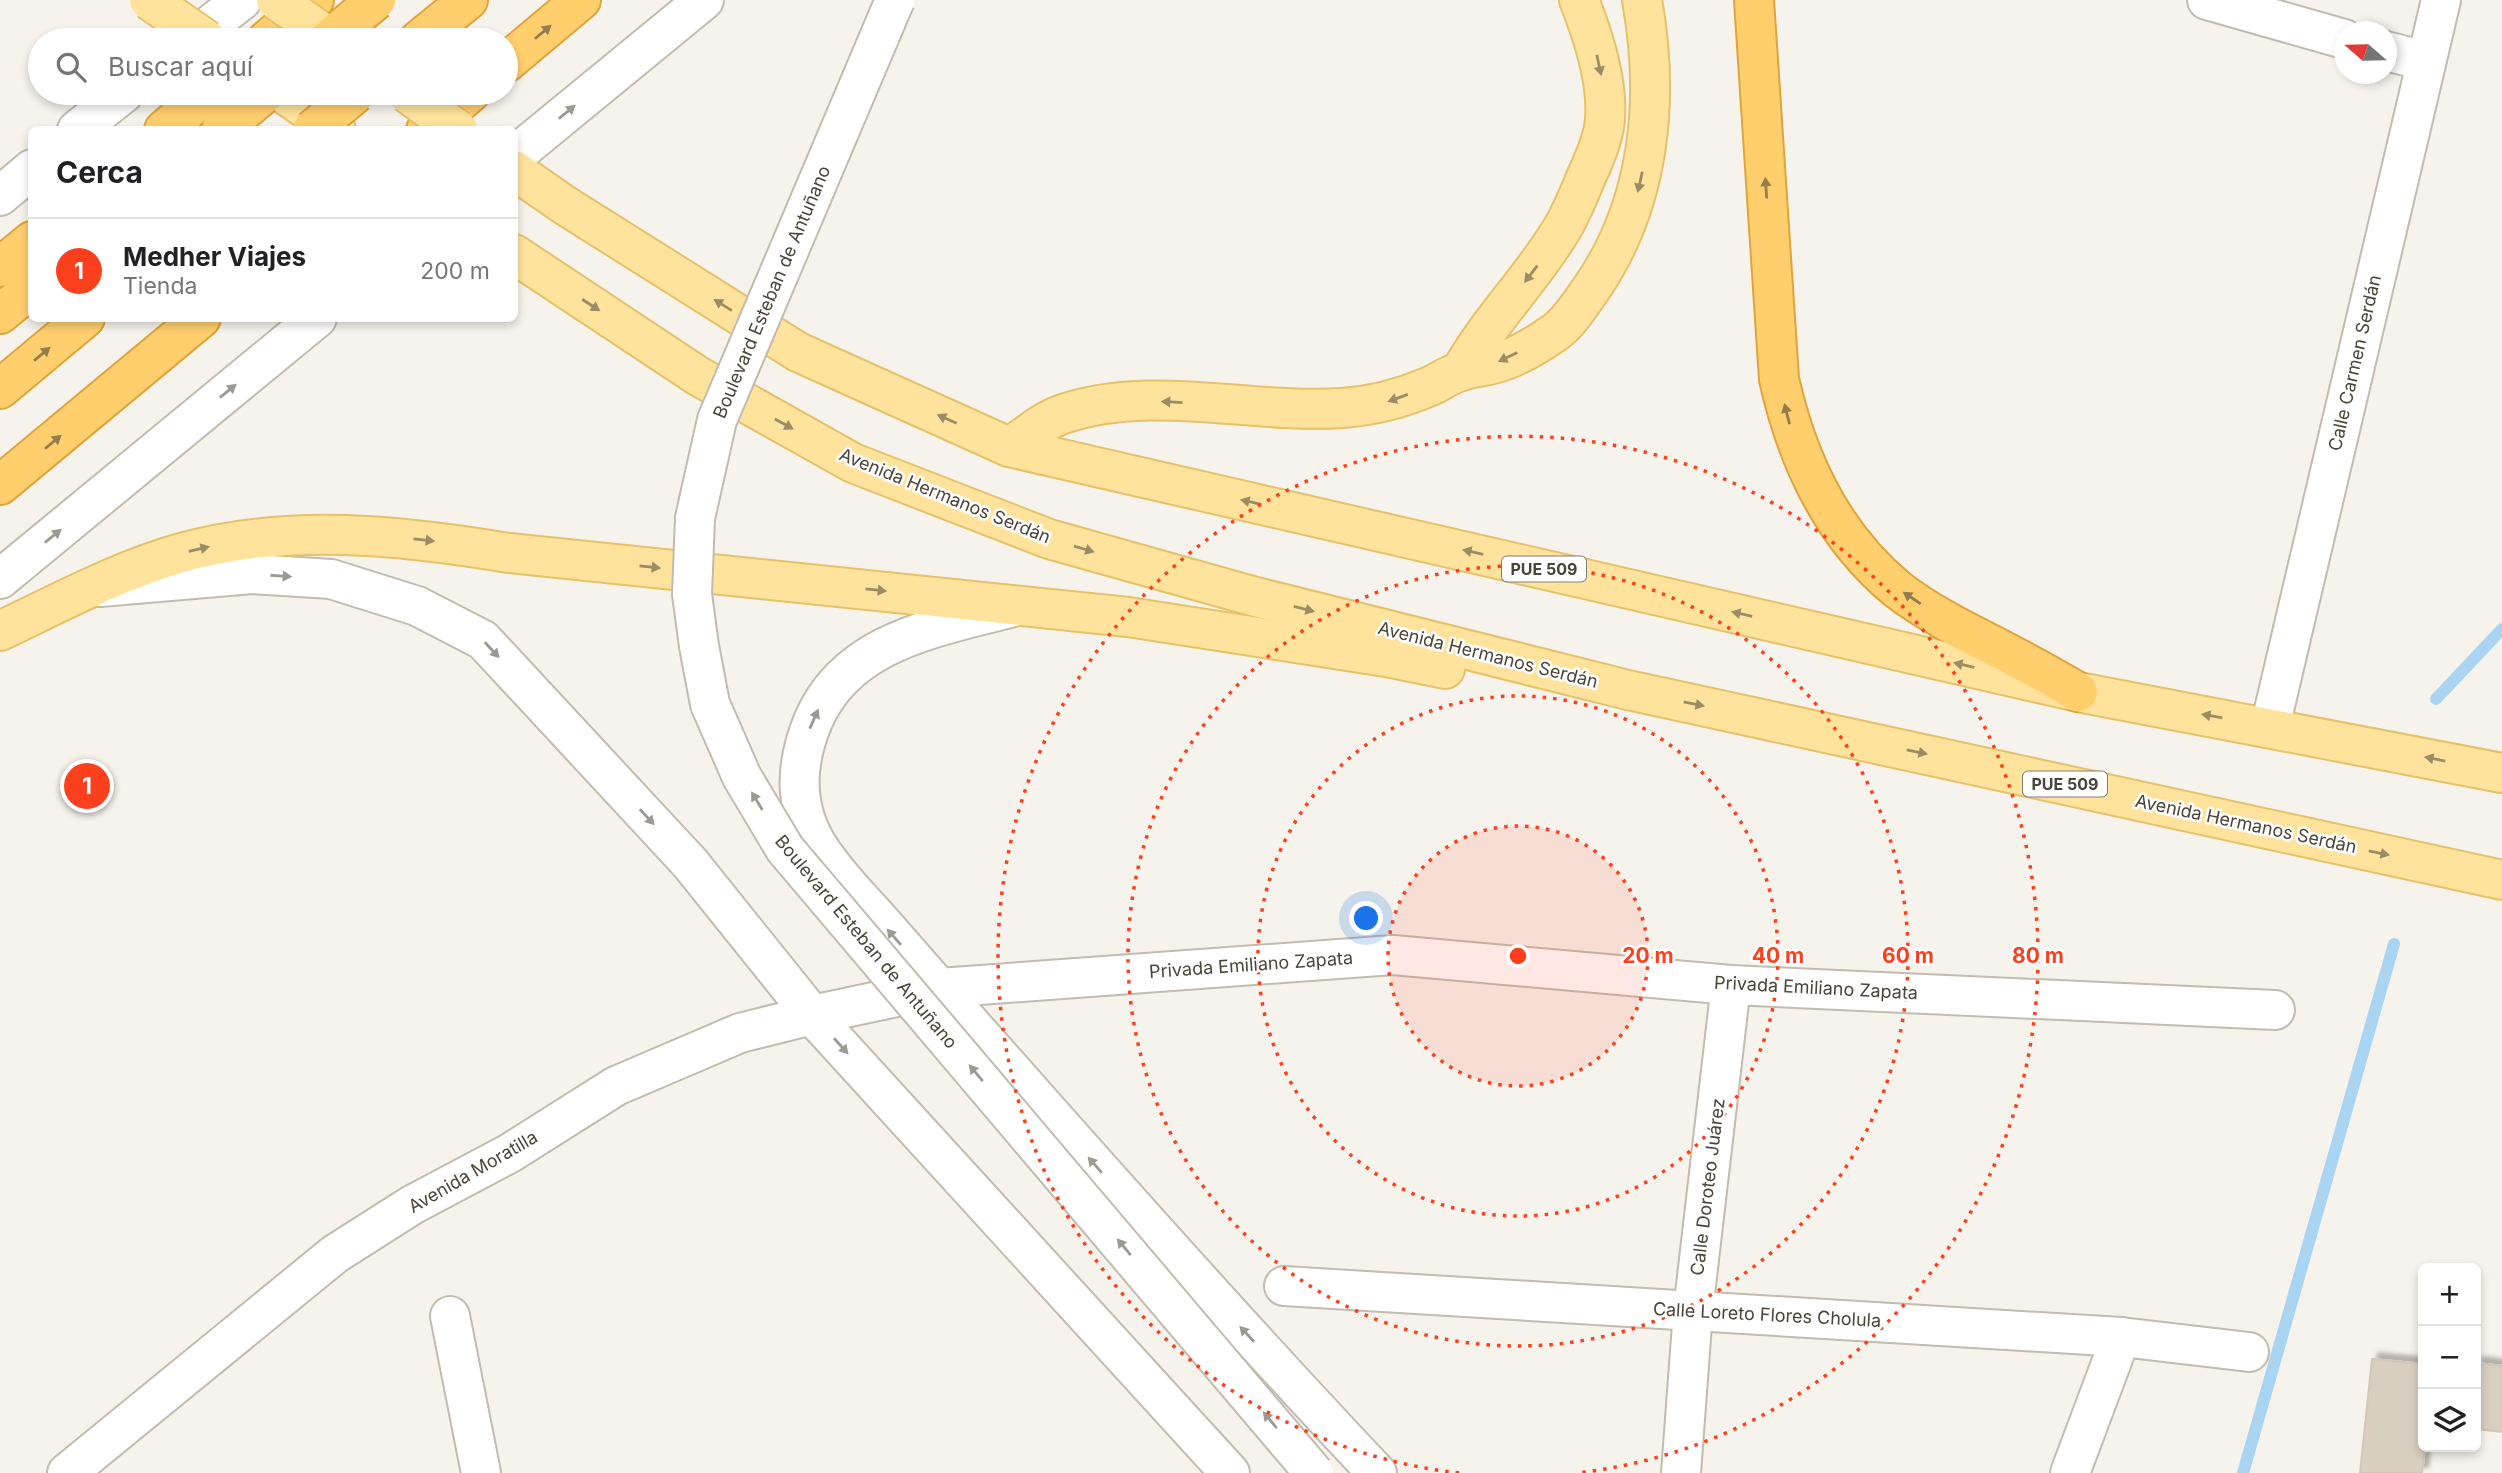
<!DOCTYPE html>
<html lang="es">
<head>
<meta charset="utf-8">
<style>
	:root { --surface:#fff; --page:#f6f6f6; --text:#202124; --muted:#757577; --line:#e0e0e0; --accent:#fc3f1d }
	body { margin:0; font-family:Inter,sans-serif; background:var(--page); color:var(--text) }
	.controls { position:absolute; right:21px; bottom:21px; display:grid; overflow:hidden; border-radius:10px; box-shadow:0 4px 10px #0003 }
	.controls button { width:63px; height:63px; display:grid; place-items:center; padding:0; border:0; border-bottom:2px solid var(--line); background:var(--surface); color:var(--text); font:35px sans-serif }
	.compass { position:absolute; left:2334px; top:21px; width:63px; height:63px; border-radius:50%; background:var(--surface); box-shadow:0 4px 10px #0003; rotate:290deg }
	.you { position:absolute; left:1367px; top:919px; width:24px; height:24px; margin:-18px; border:5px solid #fff; border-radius:50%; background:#1a73e8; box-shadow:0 0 0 10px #1a73e833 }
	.badge { display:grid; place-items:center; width:46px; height:46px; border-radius:50%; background:var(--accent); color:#fff; font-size:23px; font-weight:700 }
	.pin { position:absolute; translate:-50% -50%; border:4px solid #fff; box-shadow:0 2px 7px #0006 }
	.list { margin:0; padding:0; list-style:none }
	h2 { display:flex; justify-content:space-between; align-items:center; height:91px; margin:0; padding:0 28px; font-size:30px }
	h2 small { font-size:23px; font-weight:400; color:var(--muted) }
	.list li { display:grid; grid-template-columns:46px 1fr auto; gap:21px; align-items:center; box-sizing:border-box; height:105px; padding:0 28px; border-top:2px solid var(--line) }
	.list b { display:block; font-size:26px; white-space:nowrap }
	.list p { margin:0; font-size:23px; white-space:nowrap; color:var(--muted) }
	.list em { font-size:23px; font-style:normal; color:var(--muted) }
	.icon { flex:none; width:38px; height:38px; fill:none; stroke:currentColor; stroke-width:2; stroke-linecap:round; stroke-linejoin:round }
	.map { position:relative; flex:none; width:2502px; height:1473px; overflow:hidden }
	.search { position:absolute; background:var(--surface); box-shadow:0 4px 10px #0003; left:28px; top:28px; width:490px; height:77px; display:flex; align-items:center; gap:18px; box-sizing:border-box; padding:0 24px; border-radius:38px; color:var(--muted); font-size:26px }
	.panel { position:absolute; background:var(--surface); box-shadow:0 4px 10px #0003; left:28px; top:126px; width:490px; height:196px; border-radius:10px }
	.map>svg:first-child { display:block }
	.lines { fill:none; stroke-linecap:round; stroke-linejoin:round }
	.stream { stroke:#a9d4f2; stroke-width:12 }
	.building { fill:#d8cfc1; stroke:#d3c7b4; stroke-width:2; filter:url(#shadow) }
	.minor-casing { stroke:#c2bbae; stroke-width:42 }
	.major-casing { stroke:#e6c16a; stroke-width:42 }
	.highway-casing { stroke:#e0a43c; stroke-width:42 }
	.minor { stroke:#fff; stroke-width:38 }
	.major { stroke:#ffe39c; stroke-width:38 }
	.highway { stroke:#ffcf6e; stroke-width:38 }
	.minor-bridge-casing { stroke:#c2bbae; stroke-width:42; stroke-linecap:butt }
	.major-bridge-casing { stroke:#e6c16a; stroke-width:42; stroke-linecap:butt }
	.highway-bridge-casing { stroke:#e0a43c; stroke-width:42; stroke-linecap:butt }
	.minor-bridge { stroke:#fff; stroke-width:38 }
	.major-bridge { stroke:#ffe39c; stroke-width:38 }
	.highway-bridge { stroke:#ffcf6e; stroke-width:38 }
	.oneway { fill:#937c4e }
	.oneway2 { fill:#9c8c66 }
	.oneway3 { fill:#9c9892 }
	.ring { fill:none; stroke:#fc3f1d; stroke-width:3.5; stroke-dasharray:3.5 7 }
	.labels { text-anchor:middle; stroke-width:5; stroke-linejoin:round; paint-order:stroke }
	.shield { fill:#fff; stroke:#817c74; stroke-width:2 }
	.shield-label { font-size:16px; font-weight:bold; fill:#4b4439 }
	.street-label { font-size:18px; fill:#4b4439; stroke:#fff }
	.centre { fill:#fc3f1d; stroke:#fff; stroke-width:3.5 }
	.ring-label { font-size:21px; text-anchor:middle; font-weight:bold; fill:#fc3f1d; stroke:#fff; stroke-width:5; stroke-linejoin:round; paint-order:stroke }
</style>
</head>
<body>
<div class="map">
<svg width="2502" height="1473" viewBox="0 0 2502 1473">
	<defs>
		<filter id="shadow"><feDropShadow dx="6" dy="-6" stdDeviation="2" flood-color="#0004"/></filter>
	</defs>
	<rect width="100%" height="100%" fill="#f6f3ec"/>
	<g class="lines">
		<g class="stream">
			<path d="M2436 699 2502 629"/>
			<path d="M2243 1473 2394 944"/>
		</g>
	</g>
	<g class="building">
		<path d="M2372 1359 2423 1364V1447H2425L2422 1473H2360Z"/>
		<path d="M2476 1363 2502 1366V1432L2476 1429Z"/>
	</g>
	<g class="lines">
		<g class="minor-casing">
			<g id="minor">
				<path d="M2207 0 2344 39"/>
				<path d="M191 40 242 0"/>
				<path d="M2386 51 2425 61"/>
				<path d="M77 130 124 93"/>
				<path d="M514 156 704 0"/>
				<path d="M0 196 32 169"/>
				<path d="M0 579 317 318"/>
				<path d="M100 587 252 574 331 579 417 606 483 640 690 863 812 1015 1230 1473"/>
				<path d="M1017 606C940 627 848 639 813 721 804 743 798 768 800 792 802 816 812 840 827 859 843 882 864 902 883 924 924 971 966 1019 1008 1066 1129 1203 1251 1340 1377 1473"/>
				<path d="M2270 727 2441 0"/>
				<path d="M1284 1286 2121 1337 2249 1352"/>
				<path d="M450 1316 481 1473"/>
				<path d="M67 1473 335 1254 412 1205 510 1153 616 1086 740 1033 812 1015 939 988 1393 955 1731 985 2275 1010"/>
				<path d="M1681 1473 1693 1311 1731 985"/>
				<path d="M2070 1473 2121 1337"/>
			</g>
		</g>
		<g class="major-casing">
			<g id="major">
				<path d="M283 93 336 130"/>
				<path d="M514 170 566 206 798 352 1009 447 2078 692 2502 773"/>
				<path d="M514 254 698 376 853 463 1049 539 1252 596 1628 690 2502 880"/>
				<path d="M1461 371C1489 321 1530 281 1560 232 1571 215 1579 194 1587 175 1595 158 1604 137 1605 119 1608 81 1593 35 1579 0"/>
				<path d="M1009 447C1026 437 1044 420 1063 414 1152 384 1250 414 1342 408 1372 406 1400 399 1428 387 1440 382 1450 374 1462 371 1472 367 1483 367 1493 364 1513 359 1537 345 1554 333 1569 323 1581 303 1591 289 1650 204 1660 100 1642 0"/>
				<path d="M0 631C59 603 118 571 181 553 290 523 399 535 509 553L1128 617 1386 657 1445 669"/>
			</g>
		</g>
		<g class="highway-casing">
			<g id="highway">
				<path d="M1754 0 1779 379C1797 460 1832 535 1897 589 1928 613 1964 631 1998 648 2025 662 2052 677 2078 692"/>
				<path d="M267 40 314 0"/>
				<path d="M419 40 468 0"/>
				<path d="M506 63 581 0"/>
				<path d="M164 130 207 93"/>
				<path d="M221 130 265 93"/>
				<path d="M426 130 470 93"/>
				<path d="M0 267 32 241"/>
				<path d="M0 314 32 288"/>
				<path d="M0 389 85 318"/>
				<path d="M0 485 201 318"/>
			</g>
		</g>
		<use href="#minor" class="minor"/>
		<use href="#major" class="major"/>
		<use href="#highway" class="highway"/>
		<g class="minor-bridge-casing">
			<path id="minor-bridge" d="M895 0 717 420 695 518 692 594 699 646 710 704 742 777 785 849 1314 1473"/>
		</g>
		<g class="major-bridge-casing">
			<g id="major-bridge">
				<path d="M149 0 207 40"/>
				<path d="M276 0 333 40"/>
				<path d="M407 93 458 130"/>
			</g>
		</g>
		<g class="highway-bridge-casing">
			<g id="highway-bridge">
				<path d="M328 40 376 0"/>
				<path d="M312 130 356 93"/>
			</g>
		</g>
		<use href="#minor-bridge" class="minor-bridge"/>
		<use href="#major-bridge" class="major-bridge"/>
		<use href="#highway-bridge" class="highway-bridge"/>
	</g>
	<defs><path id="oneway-solid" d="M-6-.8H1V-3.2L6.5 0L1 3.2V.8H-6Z" transform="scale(1.75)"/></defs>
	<g class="oneway">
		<use href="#oneway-solid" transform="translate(543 32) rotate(-40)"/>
		<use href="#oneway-solid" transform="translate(1766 188) rotate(-94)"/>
		<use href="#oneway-solid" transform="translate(42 354) rotate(-40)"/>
		<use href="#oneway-solid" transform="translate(1787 414) rotate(-104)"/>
		<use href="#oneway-solid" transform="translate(53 442) rotate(-40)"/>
		<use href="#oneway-solid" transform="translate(1912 598) rotate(-146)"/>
	</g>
	<g class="oneway2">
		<use href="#oneway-solid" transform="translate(1599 65) rotate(78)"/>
		<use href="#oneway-solid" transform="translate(1640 182) rotate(103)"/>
		<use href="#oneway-solid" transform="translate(1531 274) rotate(127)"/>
		<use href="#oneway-solid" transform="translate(591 305) rotate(33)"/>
		<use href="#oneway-solid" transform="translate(723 305) rotate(-148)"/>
		<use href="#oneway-solid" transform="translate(1508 357) rotate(154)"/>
		<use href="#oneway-solid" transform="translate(1398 398) rotate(160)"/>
		<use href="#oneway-solid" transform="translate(1172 402) rotate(-177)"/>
		<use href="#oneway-solid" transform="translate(947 419) rotate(-156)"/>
		<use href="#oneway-solid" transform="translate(784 424) rotate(29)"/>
		<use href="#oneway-solid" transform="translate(1251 502) rotate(-167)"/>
		<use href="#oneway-solid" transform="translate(424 540) rotate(6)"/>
		<use href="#oneway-solid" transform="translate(199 549) rotate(-13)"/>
		<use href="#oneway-solid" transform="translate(1084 549) rotate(16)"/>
		<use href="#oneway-solid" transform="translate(1473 552) rotate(-167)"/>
		<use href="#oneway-solid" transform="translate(650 567) rotate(6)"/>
		<use href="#oneway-solid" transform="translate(876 590) rotate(6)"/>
		<use href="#oneway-solid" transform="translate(1304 609) rotate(14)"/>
		<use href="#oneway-solid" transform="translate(1742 614) rotate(-167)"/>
		<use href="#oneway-solid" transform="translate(1964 665) rotate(-167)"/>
		<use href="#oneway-solid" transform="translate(1694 704) rotate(12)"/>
		<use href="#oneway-solid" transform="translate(2212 716) rotate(-170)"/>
		<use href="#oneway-solid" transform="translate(1917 752) rotate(12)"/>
		<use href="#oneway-solid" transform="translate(2435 759) rotate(-169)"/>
		<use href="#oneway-solid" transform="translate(2379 853) rotate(12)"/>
	</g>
	<g class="oneway3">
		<use href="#oneway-solid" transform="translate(567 112) rotate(-39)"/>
		<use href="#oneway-solid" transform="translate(228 391) rotate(-39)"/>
		<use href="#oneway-solid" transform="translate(53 536) rotate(-39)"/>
		<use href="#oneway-solid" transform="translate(281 576) rotate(4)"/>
		<use href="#oneway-solid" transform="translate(492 650) rotate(47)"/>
		<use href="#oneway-solid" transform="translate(814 719) rotate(-66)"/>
		<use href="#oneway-solid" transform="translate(757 801) rotate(-121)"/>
		<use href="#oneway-solid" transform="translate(647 817) rotate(47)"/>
		<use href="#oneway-solid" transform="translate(894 937) rotate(-131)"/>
		<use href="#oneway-solid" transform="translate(841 1046) rotate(48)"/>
		<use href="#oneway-solid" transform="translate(976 1073) rotate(-130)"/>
		<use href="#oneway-solid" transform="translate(1095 1165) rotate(-131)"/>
		<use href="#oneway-solid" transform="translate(1124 1247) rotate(-130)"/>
		<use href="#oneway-solid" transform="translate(1247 1334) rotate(-133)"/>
		<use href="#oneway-solid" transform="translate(1270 1420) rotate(-130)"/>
	</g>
	<circle cx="1518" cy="956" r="130" fill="#fc3f1d" fill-opacity=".12"/>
	<g class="ring">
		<circle cx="1518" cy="956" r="130"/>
		<circle cx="1518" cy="956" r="260"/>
		<circle cx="1518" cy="956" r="390"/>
		<path d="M1459 1473A520 520 0 1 1 1577 1473"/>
	</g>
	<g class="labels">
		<g class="shield">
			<rect x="1502" y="556.5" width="84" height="25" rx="5"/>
			<rect x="2023" y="771.5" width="84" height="25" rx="5"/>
		</g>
		<g class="shield-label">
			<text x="1544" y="575">PUE 509</text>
			<text x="2065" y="790">PUE 509</text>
		</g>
		<g class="street-label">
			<text transform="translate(772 292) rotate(-67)" y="6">Boulevard Esteban de Antuñano</text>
			<text transform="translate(2355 363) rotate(-77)" y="6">Calle Carmen Serdán</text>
			<text transform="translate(945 496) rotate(22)" y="6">Avenida Hermanos Serdán</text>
			<text transform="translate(1488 655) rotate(14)" y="6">Avenida Hermanos Serdán</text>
			<text transform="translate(2246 824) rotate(12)" y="6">Avenida Hermanos Serdán</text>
			<text transform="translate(866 942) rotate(50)" y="6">Boulevard Esteban de Antuñano</text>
			<text transform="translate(1251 965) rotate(-4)" y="6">Privada Emiliano Zapata</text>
			<text transform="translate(1816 988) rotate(3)" y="6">Privada Emiliano Zapata</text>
			<text transform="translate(473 1172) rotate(-30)" y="6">Avenida Moratilla</text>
			<text transform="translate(1708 1187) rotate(-83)" y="6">Calle Doroteo Juárez</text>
			<text transform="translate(1767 1315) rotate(3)" y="6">Calle Loreto Flores Cholula</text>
		</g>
	</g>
	<circle cx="1518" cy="956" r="10" class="centre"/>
	<g class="ring-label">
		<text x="1648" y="963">20 m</text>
		<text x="1778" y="963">40 m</text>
		<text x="1908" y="963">60 m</text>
		<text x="2038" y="963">80 m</text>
	</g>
</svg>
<div class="controls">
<button>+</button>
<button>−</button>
<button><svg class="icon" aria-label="layers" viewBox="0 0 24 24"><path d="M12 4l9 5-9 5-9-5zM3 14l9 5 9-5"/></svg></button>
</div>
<svg class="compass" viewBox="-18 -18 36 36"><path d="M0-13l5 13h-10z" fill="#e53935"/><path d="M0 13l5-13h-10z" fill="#757577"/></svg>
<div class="you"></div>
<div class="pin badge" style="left:87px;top:786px">1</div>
<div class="search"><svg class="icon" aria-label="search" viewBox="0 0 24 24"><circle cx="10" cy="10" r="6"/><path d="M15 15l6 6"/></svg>Buscar aquí</div>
<section class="panel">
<h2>Cerca<small></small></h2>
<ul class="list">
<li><span class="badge">1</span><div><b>Medher Viajes</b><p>Tienda</p></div><em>200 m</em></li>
</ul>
</section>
</div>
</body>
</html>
